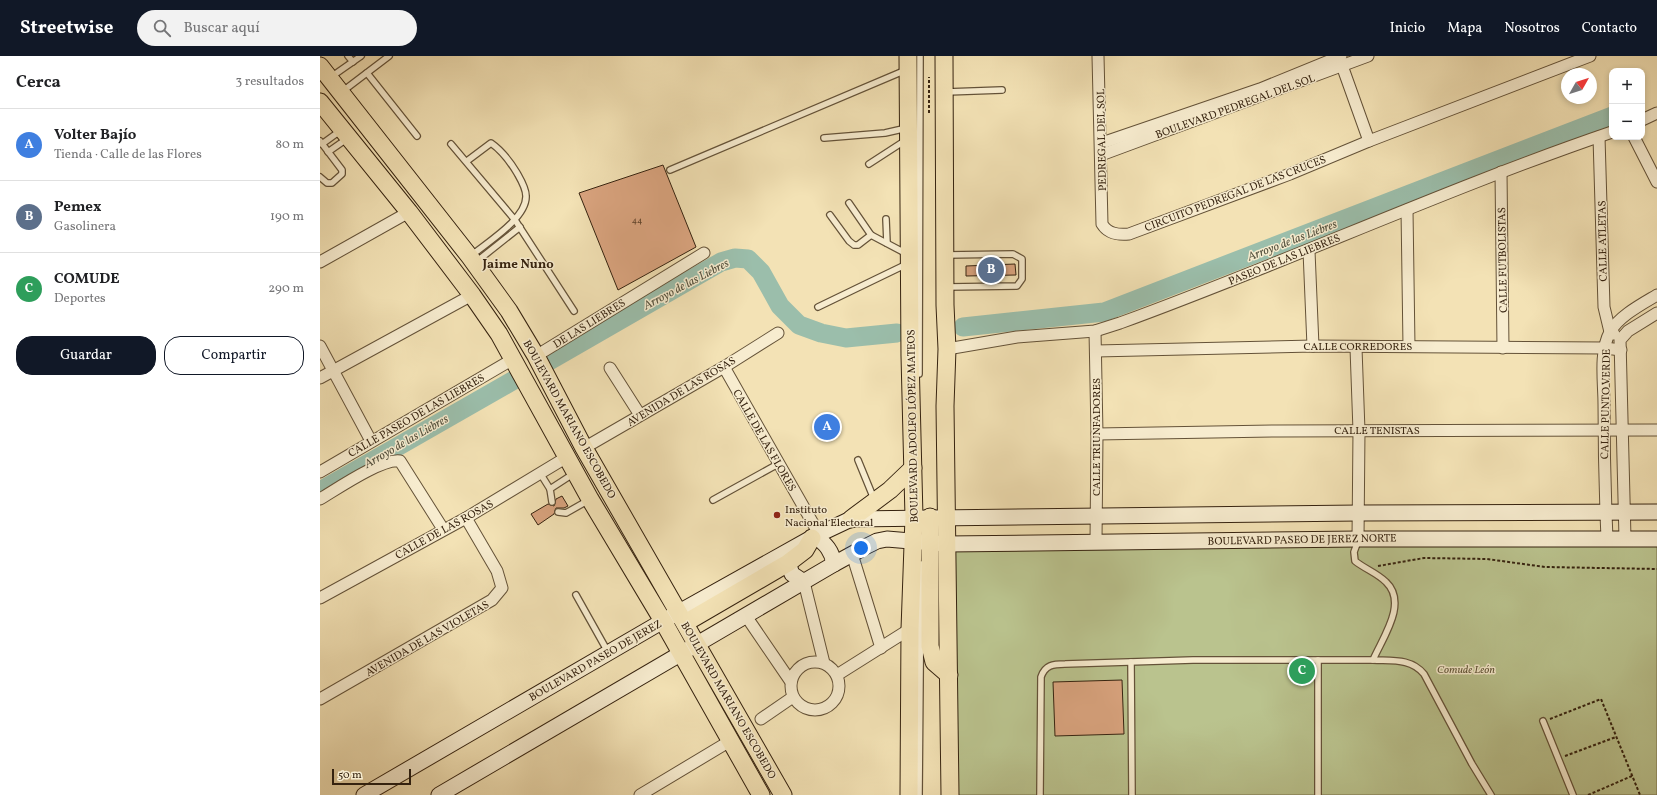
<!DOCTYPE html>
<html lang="es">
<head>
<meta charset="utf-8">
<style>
	:root { --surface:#fff; --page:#f2f2f2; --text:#202124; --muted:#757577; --line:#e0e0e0; --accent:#111827 }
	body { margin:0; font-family:Vollkorn,serif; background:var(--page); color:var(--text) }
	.controls { position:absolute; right:12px; top:12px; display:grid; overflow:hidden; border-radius:8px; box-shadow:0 2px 6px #0003 }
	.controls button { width:36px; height:36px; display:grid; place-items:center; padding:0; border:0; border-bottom:1px solid var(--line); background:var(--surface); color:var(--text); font:20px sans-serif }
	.compass { position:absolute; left:1241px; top:12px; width:36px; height:36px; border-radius:50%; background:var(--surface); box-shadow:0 2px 6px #0003; rotate:51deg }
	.scale { position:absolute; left:12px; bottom:10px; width:79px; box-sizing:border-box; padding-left:4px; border:2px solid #35220f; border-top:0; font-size:11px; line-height:14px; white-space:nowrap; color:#35220f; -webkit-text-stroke:3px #f7eccf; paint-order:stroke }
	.you { position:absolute; left:541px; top:492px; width:14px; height:14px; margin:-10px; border:3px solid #fff; border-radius:50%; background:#1a73e8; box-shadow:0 0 0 6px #1a73e833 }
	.badge { display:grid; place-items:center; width:26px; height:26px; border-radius:50%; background:var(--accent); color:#fff; font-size:13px; font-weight:700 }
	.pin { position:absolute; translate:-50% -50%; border:2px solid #fff; box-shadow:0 1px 4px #0006 }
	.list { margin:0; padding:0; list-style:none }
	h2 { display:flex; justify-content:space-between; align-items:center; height:52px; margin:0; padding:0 16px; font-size:17px }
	h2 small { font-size:13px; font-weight:400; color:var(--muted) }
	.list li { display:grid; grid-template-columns:26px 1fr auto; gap:12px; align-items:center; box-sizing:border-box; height:72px; padding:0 16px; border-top:1px solid var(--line) }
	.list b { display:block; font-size:15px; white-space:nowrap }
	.list p { margin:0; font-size:13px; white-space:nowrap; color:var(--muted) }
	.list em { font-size:13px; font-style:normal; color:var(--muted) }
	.actions { display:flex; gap:8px; padding:12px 16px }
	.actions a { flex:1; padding:9px 0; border:1px solid var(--accent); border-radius:16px; text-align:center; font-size:14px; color:var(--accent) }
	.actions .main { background:var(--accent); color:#fff }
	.icon { flex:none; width:22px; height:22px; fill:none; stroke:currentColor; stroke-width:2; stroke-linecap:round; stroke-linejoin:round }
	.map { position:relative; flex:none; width:1337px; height:739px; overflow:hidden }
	header { display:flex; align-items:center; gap:24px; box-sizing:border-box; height:56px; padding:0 20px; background:var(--accent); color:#fff }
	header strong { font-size:19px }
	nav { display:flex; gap:22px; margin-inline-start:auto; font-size:14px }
	.search { width:280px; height:36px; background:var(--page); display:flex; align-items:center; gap:10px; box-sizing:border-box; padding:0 14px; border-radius:22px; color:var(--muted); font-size:15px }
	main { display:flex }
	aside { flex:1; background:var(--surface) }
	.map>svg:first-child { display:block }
	.green { fill:#bac38e; stroke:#78724e }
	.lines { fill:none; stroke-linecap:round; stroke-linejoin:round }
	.river { stroke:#9bbeab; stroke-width:19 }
	.building { fill:#daa47f; stroke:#35220f }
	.lane-casing { stroke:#645238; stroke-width:8 }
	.street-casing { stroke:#645238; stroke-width:13 }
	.secondary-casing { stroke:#35220f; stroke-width:17 }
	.primary-casing { stroke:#35220f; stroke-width:19 }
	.path { stroke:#35220f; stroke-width:2; stroke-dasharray:3 2; stroke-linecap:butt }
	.lane { stroke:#f7eccf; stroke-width:5.5 }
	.street { stroke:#f7eccf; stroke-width:11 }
	.secondary { stroke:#f7eccf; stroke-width:15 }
	.primary { stroke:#f3e2b5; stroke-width:17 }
	.poi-dot { fill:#8f2418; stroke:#f7eccf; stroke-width:1.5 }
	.labels { text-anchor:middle; stroke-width:3; stroke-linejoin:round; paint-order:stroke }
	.number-label { font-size:9px; fill:#5e422b }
	.street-label { font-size:11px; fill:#35220f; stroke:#f7eccf }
	.poi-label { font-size:11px; fill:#35220f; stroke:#f7eccf; text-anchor:start }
	.park-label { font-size:11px; font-style:italic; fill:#5d5235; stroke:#f7eccf }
	.water-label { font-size:12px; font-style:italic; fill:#54513e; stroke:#f7eccf }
	.quarter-label { font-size:13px; font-weight:bold; fill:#35220f; stroke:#f7eccf }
</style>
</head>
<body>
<header>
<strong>Streetwise</strong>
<div class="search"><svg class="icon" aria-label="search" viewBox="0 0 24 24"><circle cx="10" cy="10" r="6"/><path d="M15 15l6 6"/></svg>Buscar aquí</div>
<nav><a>Inicio</a><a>Mapa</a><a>Nosotros</a><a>Contacto</a></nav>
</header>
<main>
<aside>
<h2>Cerca<small>3 resultados</small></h2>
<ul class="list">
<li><span class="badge" style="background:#3f7fe0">A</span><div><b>Volter Bajío</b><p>Tienda · Calle de las Flores</p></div><em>80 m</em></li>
<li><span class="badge" style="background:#5c6f8a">B</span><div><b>Pemex</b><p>Gasolinera</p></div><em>190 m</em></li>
<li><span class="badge" style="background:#2e9e5b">C</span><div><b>COMUDE</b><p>Deportes</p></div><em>290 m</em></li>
</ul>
<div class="actions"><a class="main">Guardar</a><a>Compartir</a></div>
</aside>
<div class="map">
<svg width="1337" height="739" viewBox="0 0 1337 739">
	<rect width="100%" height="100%" fill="#f3e2b5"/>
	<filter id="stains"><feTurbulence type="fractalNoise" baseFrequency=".005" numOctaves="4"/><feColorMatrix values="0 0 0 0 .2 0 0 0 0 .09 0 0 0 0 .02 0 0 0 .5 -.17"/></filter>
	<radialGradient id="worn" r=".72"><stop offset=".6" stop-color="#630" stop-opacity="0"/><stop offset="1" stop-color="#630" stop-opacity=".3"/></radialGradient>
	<path class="green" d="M1337 486V739H626L627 491Z"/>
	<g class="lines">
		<g class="river">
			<path d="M643 271 784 256 1292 60"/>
			<path d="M229 305 401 206 415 202 428 203 441 216 460 250 479 269 501 277 526 282 577 277"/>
			<path d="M0 435 194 324"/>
		</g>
	</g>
	<g class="building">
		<path d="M343 109 376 191 298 234 259 137Z"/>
		<path d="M695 208 696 219 646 220V210Z"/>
		<path d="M242 440 248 450 244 452H236L234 458 218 469 211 458 228 448 234 450 236 443Z"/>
		<path d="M802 624 804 678 735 680 733 626Z"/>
	</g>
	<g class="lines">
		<g class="lane-casing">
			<g id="lane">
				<path d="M28 0 33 6"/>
				<path d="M47 17 97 80"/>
				<path d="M11 21 41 0"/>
				<path d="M23 35 69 0"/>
				<path d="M626 36 682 34"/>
				<path d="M504 82 565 77 587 72"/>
				<path d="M0 85 22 114V118L12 127H7L0 121"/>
				<path d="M2 88 20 75"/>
				<path d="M131 88 195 164 254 255"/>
				<path d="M8 96 28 82"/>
				<path d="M147 105 171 87C181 94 191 107 197 117 201 124 206 132 206 140 207 162 168 186 152 199"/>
				<path d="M549 108 586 84"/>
				<path d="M350 114 586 14"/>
				<path d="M529 147 551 179 587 198"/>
				<path d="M510 159 529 185 534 189H538L551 179"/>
				<path d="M566 163 567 187"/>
				<path d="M626 199 693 198 702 203V223L697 230 627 231"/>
				<path d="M156 206 200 171"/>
				<path d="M498 251 587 208"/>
				<path d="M599 318 600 0"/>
				<path d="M538 404 554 443"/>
				<path d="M220 417 230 433"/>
				<path d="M393 444 458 408"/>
				<path d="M232 446 230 433 253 418"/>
				<path d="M238 456 246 457 269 444"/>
				<path d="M256 539 288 596"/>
				<path d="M1053 604C1072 605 1091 602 1104 618L1152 708 1171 739"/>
				<path d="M811 606 812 739"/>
				<path d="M1223 665 1253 739"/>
				<path d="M599 739 601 508"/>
				<path d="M720 739 721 621C725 609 733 608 745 608L873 604H998"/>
				<path d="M998 739V604H1053C1063 581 1088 547 1066 526 1057 517 1045 513 1035 505L1034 496 1038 485"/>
			</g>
		</g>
		<g class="street-casing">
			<g id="street">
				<path d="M778 0 782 168C788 178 798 179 809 178L970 118 1049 85 1270 0"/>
				<path d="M1020 4 1049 85"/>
				<path d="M1322 64 1337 57"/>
				<path d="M1279 81 1284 251 1290 276 1294 278"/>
				<path d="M1314 81 1337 126"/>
				<path d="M782 87 940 33 1021 0"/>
				<path d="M781 99 1048 0"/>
				<path d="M1181 116 1183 292"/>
				<path d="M1087 154 1089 290"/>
				<path d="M989 195 993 290"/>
				<path d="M0 206 89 156"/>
				<path d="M775 275 777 378 776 486"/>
				<path d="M0 290 51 385"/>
				<path d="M1036 292 1039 375 1038 483"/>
				<path d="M627 293 697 281 775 275 800 267C965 207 1125 133 1292 76"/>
				<path d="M776 295 993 290 1285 292 1301 294"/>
				<path d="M216 300 384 197"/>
				<path d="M404 311 499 478"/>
				<path d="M290 312 320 359"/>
				<path d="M0 322 152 239"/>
				<path d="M777 378 957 375 1337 374"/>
				<path d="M264 392 404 311 458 277"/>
				<path d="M0 416 193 303"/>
				<path d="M0 443C17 433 62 402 80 405L123 473"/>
				<path d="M1287 482C1285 437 1284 393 1284 348 1284 327 1279 296 1290 276 1299 260 1322 248 1337 239"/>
				<path d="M1305 482 1300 284 1308 275 1337 257"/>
				<path d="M532 498 561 592"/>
				<path d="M484 526 504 607"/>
				<path d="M0 542 146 462 247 401"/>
				<path d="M426 560 471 626"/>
				<circle cx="495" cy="630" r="24"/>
				<path d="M517 619 590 573"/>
				<path d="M0 643 172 544 182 532 177 515 146 462"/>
				<path d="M441 663 473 641"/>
				<path d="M320 739 410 685"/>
			</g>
		</g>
		<g class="secondary-casing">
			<g id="secondary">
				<path d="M495 480C506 488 512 495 514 508"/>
				<path d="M468 507 472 518 484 526"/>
				<path d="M44 739 343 565 495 480 531 463 1039 457 1337 456"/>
				<path d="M119 739 514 508 545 491 557 485 567 483 626 488 1038 483H1337"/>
			</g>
		</g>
		<g class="primary-casing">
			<g id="primary">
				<path d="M588 0 590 300 594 461 590 573 589 739"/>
				<path d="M624 0 625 249 627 293 625 350 630 739"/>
				<path d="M0 10 150 201 189 255 216 300 264 392 463 739"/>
				<path d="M0 46 89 156 152 239 179 278 270 443 343 565 441 739"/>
				<path d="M610 461V590L614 606 629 619"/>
				<path d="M531 463 570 434 593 412"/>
				<path d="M365 567 468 507 485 494 492 482"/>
			</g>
		</g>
		<g class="path">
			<path d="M609 57V21"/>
			<path d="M1058 510 1104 502 1167 503 1225 511 1337 513"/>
			<path d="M1230 663 1281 643 1320 739"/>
			<path d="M1245 700 1296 681"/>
			<path d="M1268 739 1312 720"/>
		</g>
		<use href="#lane" class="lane"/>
		<use href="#street" class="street"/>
		<use href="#secondary" class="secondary"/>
		<use href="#primary" class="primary"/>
	</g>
	<circle class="poi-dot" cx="457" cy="459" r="4"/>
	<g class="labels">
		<g class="number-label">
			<text x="317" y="167">44</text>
		</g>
		<g class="street-label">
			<text transform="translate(915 50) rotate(-20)" y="4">BOULEVARD PEDREGAL DEL SOL</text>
			<text transform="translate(781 84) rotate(-91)" y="4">PEDREGAL DEL SOL</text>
			<text transform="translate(915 137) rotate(-21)" y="4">CIRCUITO PEDREGAL DE LAS CRUCES</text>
			<text transform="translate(1282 185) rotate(-91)" y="4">CALLE ATLETAS</text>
			<text transform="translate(964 203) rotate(-22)" y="4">PASEO DE LAS LIEBRES</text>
			<text transform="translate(1182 204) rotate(-91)" y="4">CALLE FUTBOLISTAS</text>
			<text transform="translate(269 267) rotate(-32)" y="4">DE LAS LIEBRES</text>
			<text x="1038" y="294">CALLE CORREDORES</text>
			<text transform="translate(361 335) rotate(-31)" y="4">AVENIDA DE LAS ROSAS</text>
			<text transform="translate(1285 348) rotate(-89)" y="4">CALLE PUNTO VERDE</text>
			<text transform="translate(96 359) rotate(-30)" y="4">CALLE PASEO DE LAS LIEBRES</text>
			<text transform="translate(250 363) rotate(61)" y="4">BOULEVARD MARIANO ESCOBEDO</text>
			<text transform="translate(592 370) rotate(-91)" y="4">BOULEVARD ADOLFO LÓPEZ MATEOS</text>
			<text x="1057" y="378">CALLE TENISTAS</text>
			<text transform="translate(776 381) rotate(-90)" y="4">CALLE TRIUNFADORES</text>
			<text transform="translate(445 384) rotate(60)" y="4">CALLE DE LAS FLORES</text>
			<text transform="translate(124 473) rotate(-29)" y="4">CALLE DE LAS ROSAS</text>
			<text transform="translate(982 483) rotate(-1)" y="4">BOULEVARD PASEO DE JEREZ NORTE</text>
			<text transform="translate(107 582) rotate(-30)" y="4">AVENIDA DE LAS VIOLETAS</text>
			<text transform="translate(275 604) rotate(-30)" y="4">BOULEVARD PASEO DE JEREZ</text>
			<text transform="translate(409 644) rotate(60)" y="4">BOULEVARD MARIANO ESCOBEDO</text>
		</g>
		<g class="poi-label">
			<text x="465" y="457">Instituto<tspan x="465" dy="13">Nacional Electoral</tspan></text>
		</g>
		<g class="park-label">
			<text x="1146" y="617">Comude León</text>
		</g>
		<g class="water-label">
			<text transform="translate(972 184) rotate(-21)" y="4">Arroyo de las Liebres</text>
			<text transform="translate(366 228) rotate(-28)" y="4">Arroyo de las Liebres</text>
			<text transform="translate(86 385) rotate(-30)" y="4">Arroyo de las Liebres</text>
		</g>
		<g class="quarter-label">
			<text x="198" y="212">Jaime Nuno</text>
		</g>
	</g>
	<rect width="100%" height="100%" filter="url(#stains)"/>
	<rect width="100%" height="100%" fill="url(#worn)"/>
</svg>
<div class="controls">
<button>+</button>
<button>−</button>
</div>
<svg class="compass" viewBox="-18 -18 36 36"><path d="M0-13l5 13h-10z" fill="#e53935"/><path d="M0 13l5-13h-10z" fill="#757577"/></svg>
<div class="scale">50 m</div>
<div class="you"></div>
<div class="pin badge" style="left:507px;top:371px;background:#3f7fe0">A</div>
<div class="pin badge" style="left:671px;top:214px;background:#5c6f8a">B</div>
<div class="pin badge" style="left:982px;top:615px;background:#2e9e5b">C</div>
</div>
</main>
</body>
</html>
